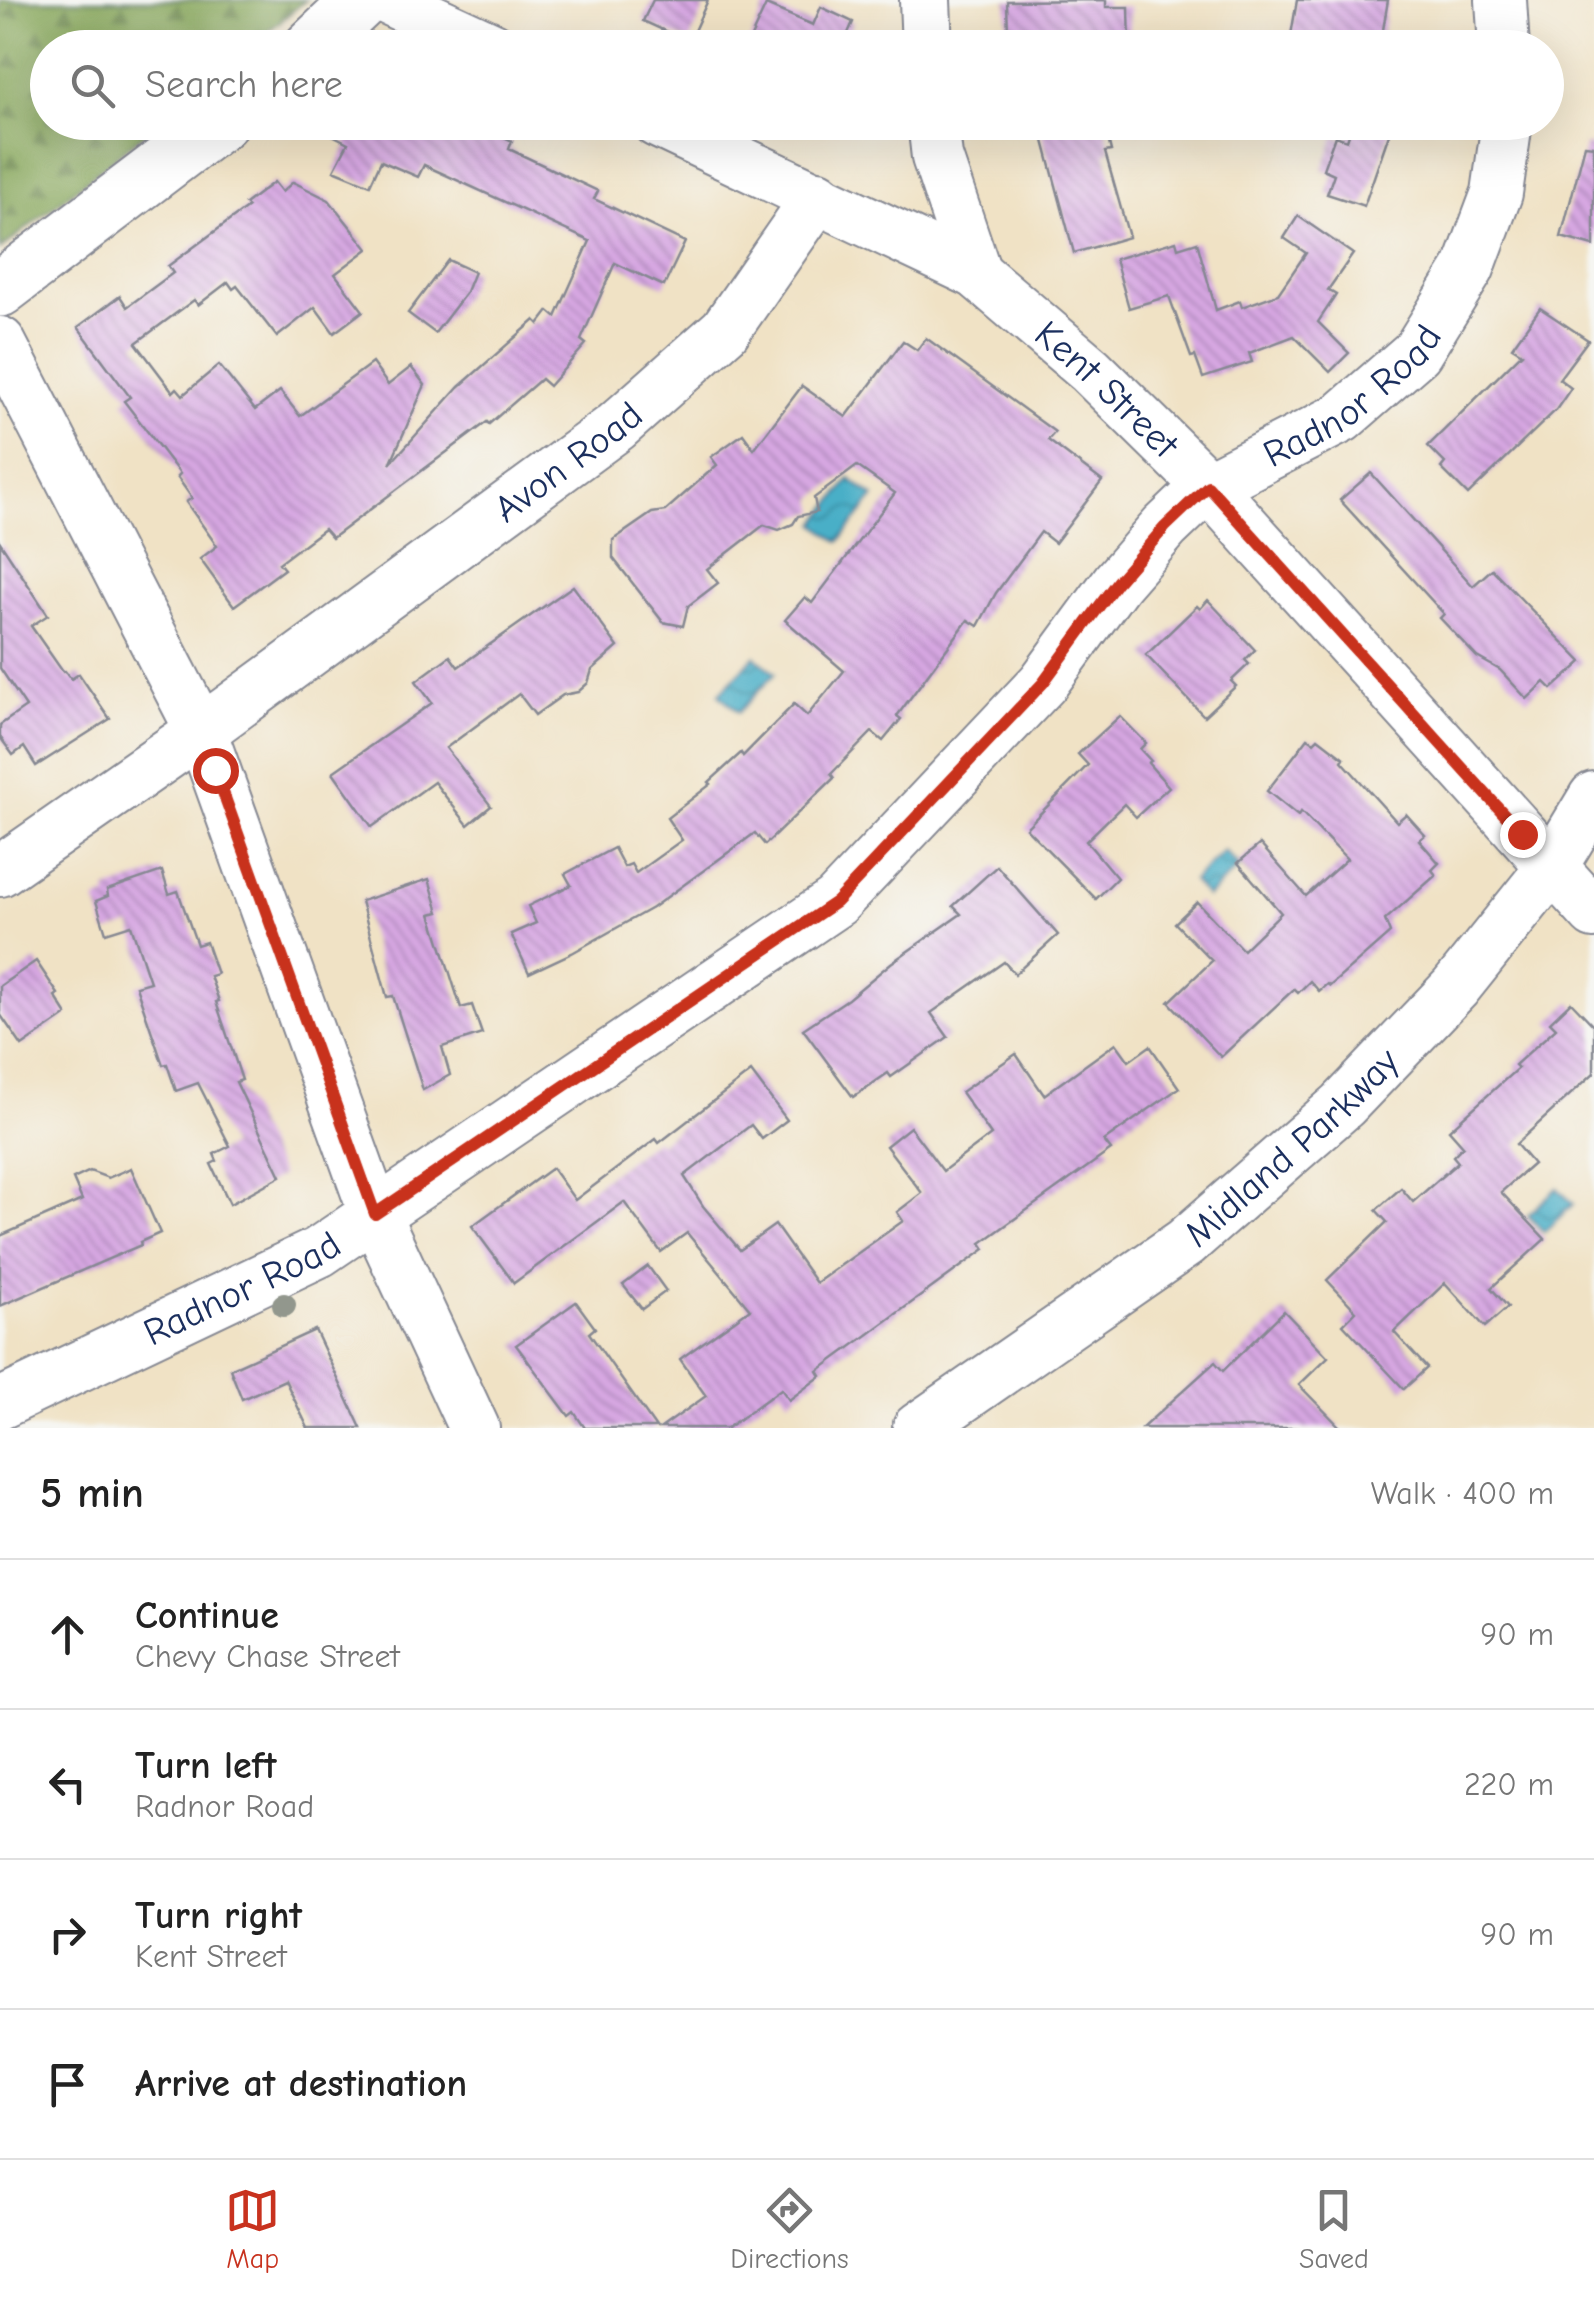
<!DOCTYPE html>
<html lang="en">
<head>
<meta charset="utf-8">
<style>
	:root { --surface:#fff; --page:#f6f6f6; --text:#222; --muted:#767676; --line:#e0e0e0; --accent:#c8321e }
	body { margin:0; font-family:"Comic Neue",sans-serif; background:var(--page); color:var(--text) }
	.stop { position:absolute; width:30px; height:30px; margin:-22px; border:8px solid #c8321e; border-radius:50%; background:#fff }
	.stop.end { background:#c8321e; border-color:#fff; box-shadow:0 2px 10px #0008 }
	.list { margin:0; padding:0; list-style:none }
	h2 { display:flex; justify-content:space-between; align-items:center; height:130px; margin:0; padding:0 40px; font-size:42px }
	h2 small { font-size:32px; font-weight:400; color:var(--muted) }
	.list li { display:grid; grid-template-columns:65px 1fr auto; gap:30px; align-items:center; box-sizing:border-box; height:150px; padding:0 40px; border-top:2px solid var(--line) }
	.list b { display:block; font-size:38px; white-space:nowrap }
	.list p { margin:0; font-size:32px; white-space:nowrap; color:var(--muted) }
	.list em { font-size:32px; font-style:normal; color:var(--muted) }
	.icon { flex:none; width:55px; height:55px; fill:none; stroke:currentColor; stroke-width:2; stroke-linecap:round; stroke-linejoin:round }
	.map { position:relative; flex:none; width:1594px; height:1428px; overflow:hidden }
	.search { position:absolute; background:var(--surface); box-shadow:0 10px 40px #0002; left:30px; right:30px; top:30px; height:110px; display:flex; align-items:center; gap:25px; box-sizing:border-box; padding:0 35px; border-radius:55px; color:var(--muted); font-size:38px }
	.sheet { height:730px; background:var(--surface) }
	nav { display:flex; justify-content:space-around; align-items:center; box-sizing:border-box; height:140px; border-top:2px solid var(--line); background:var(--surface); font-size:28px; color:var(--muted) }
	nav a { display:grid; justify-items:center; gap:5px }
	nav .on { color:var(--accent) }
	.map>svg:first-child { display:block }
	.forest { fill:url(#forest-firs); stroke:#506a5c; stroke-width:2.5 }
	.water { fill:url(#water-waves); stroke:#326f92; stroke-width:2.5 }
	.building { fill:url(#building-back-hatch) }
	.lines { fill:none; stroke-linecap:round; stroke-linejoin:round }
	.minor-casing { stroke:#868892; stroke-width:54 }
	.major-casing { stroke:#868892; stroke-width:59 }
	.minor { stroke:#fff; stroke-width:50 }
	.major { stroke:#fff; stroke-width:55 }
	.tree { fill:#92978d }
	.route { stroke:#c8321e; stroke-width:12 }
	.labels { text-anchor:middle; stroke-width:10; stroke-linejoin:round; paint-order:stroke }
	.street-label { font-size:38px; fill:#1b2f5e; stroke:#f6f6f2 }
</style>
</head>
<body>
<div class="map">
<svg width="1594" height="1428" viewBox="0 0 1594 1428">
	<defs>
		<pattern id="forest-firs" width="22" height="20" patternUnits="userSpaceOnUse" patternTransform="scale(2.5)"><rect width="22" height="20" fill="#86a65a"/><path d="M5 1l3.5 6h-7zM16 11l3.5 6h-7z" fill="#6d884e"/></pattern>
		<pattern id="water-waves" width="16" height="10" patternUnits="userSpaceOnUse" patternTransform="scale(2.5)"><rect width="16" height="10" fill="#48afc7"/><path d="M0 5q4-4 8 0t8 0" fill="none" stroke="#3b8fa5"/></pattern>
		<pattern id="building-back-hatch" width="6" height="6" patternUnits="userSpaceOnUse" patternTransform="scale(2.5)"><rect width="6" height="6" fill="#d7a7e2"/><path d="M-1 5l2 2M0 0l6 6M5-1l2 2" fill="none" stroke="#ae88ba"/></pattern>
	</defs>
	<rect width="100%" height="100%" fill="#f6f6f2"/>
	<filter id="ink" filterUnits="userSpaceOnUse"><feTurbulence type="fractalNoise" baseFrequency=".01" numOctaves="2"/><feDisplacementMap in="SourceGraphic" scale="20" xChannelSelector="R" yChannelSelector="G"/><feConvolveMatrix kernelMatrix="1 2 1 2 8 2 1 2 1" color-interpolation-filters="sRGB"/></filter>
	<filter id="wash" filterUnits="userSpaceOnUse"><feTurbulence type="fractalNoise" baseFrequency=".0048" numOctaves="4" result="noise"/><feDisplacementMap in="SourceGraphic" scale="40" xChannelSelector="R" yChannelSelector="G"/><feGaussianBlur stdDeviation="2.25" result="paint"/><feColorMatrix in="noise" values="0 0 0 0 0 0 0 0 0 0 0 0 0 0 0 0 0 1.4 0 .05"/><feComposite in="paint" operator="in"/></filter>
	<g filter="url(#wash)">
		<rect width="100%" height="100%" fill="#f0e2c5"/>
		<path class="forest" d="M0 0H306L249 47 48 48V122L158 123 0 250Z"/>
		<g class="water">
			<path d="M850 479 874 497 839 542 816 524Z"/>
			<path d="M755 656 775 673 739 712 719 694Z"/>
			<path d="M1224 851 1239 867 1207 897 1192 881Z"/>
			<path d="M1557 1188 1573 1204 1544 1232 1528 1215Z"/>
		</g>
		<g id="blocks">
			<g class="building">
				<path d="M653 0H708L689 42 643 21Z"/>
				<path d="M1106 0V7H1129L1130 48H1020V35H1008L1007 1Z"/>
				<path d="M1297 0H1388L1380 48H1342L1291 35Z"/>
				<path d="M766 5 813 25 821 7 853 22 845 40 863 48H746Z"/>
				<path d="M307 122H473L512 141 509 149 598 191 594 199 685 242 664 286 615 263 581 340 586 344 549 386 541 379 489 424 487 422 332 538 324 529 279 563 284 569 234 606 200 559 217 546 186 502 192 498 177 477 180 474 124 401 130 397 78 327 120 296 127 307 173 273 168 266 248 207 245 204 274 182 282 192 293 182 329 200 368 249 335 274 363 311 334 333 315 307 277 337 237 286 233 289 228 282 198 305 194 300 136 343 173 392 177 388 183 395 219 365 255 410 280 391 300 416 372 363 388 385 411 367 425 385 390 464 459 387 535 320 539 324 549 311 556 317 590 241 424 165 418 177 381 161 370 185 334 170 348 143Z"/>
				<path d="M1039 122H1104L1111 151 1105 152 1129 237 1074 253Z"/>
				<path d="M1353 122H1366L1390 131 1364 206 1327 194 1334 174 1323 169 1335 136 1347 140Z"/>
				<path d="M1585 145 1594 146V246L1561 237Z"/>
				<path d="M1298 216 1353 254 1328 290 1336 295 1318 322 1349 353 1330 372 1294 336 1249 353 1252 362 1203 378 1195 356 1191 357 1169 296 1129 308 1115 259 1176 241 1178 248 1197 242 1216 310 1240 301 1242 307 1278 294 1306 253 1284 238Z"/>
				<path d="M448 260 474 272 465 294 435 333 408 313Z"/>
				<path d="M1540 308 1588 340 1559 379 1571 388 1556 410 1468 495 1441 468 1445 463 1428 446 1522 353 1512 347Z"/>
				<path d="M926 338 1055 432 1048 440 1102 481 1055 543 1041 532 996 593 978 626 968 620 897 716 901 719 883 741 872 732 831 774 834 778 765 845 755 833 652 908 572 953 529 973 511 934 536 923 528 906 571 885 565 874 614 848 624 867 631 864 636 873 682 840 667 818 711 784 709 782 741 753 743 756 794 704 807 716 844 671 785 620 805 597 812 603 895 493 857 466 814 498 817 512 798 516 793 524 779 530 764 525 707 569 718 583 688 606 683 626 663 622 613 558V540L652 513 665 511 717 465 711 457 743 434 754 449 802 386 846 417 903 341 917 350Z"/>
				<path d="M1371 473 1473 586 1492 569 1582 662 1552 689 1545 682 1527 699 1500 670 1477 657 1440 618 1444 614 1340 500Z"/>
				<path d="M0 542 48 615 31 626 63 672 65 671 71 679 79 674 110 719 36 766 24 747 13 755 0 737V725L26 707 0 668Z"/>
				<path d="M573 586 618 647 592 670 588 683 578 692 563 695 535 715 519 694 446 748 491 806 468 825 434 782 372 827 333 772 432 703 416 681 450 656 458 667Z"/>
				<path d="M1208 600 1255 650 1245 660 1249 664 1231 681 1236 686 1204 716 1146 655 1197 606 1200 609Z"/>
				<path d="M1120 716 1146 743 1140 749 1151 761 1148 763 1169 787 1136 817 1124 804 1086 841 1117 878 1096 899 1026 828 1088 765 1078 754Z"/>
				<path d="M1308 738 1314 742 1318 738 1344 758 1342 761 1397 822 1406 814 1425 835 1419 840 1439 863 1432 870 1436 875 1385 920 1390 933 1330 986 1327 984 1319 991 1310 981 1298 993 1294 989 1221 1057 1169 1002 1212 961 1175 923 1197 902 1243 950 1281 913 1238 863 1260 844 1306 896 1347 859 1301 812 1298 816 1267 791Z"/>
				<path d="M997 866 1058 935 1015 974 1004 962 931 1013 948 1037 891 1077 888 1073 853 1097 803 1029 848 999 891 963 961 914 953 906Z"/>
				<path d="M162 871 169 894 178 891 197 945 206 942 217 974 210 976 219 1001 216 1002 242 1080 236 1082 281 1176 230 1204 211 1164 217 1161 214 1154 230 1146 198 1083 176 1091 167 1064 163 1065 136 986 150 982 131 925 106 933 96 901 108 896 107 890Z"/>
				<path d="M429 879 439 912 431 914 461 1008 472 1005 482 1034 442 1047 450 1075 423 1090 393 996 387 997 361 901Z"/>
				<path d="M36 961 58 994 55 996 67 1015 22 1046 0 1014V986Z"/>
				<path d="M1571 1002 1594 1026V1073L1516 1144 1533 1164 1501 1192 1545 1239 1491 1288 1508 1307 1485 1327 1445 1283 1394 1332 1427 1368 1404 1389 1343 1324 1356 1311 1327 1280 1387 1222 1376 1210 1401 1188 1413 1202 1458 1162 1453 1156 1463 1146 1449 1130 1518 1068 1515 1065 1556 1028 1550 1022Z"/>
				<path d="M1116 1043 1129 1061 1150 1046 1179 1088 1104 1141 1111 1150 981 1243 985 1249 818 1371 821 1376 789 1400 781 1389 727 1428H661L706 1396 680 1359 750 1309 687 1233 661 1252 624 1202 514 1283 472 1226 552 1168 575 1200 656 1139 659 1143 751 1072 787 1120 762 1139 751 1125 684 1176 703 1206 740 1250 775 1225 816 1283 903 1221 897 1212 922 1193 886 1146 910 1127 943 1171 991 1135 961 1092 1016 1054 1044 1095Z"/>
				<path d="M131 1168 160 1233 140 1242 141 1245 0 1306V1236L82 1200 73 1179 90 1171 108 1178Z"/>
				<path d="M648 1266 666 1291 642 1309 623 1285Z"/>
				<path d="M576 1302 595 1328 589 1333 656 1428H585L574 1412 569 1416 516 1345Z"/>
				<path d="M1284 1311 1328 1357 1299 1385 1341 1428H1142L1215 1362 1223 1371Z"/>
				<path d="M315 1330 361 1428H308L285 1380 242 1399 230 1369Z"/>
			</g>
		</g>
	</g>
	<g filter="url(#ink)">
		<use href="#blocks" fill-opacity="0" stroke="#868892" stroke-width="2.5"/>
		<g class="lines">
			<g class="minor-casing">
				<g id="minor">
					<path d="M389 0 493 48"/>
					<path d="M925 0 927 48"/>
					<path d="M1501 0 1504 48"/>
					<path id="s1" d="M657 122 976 273 1090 370 1208 486 1594 913"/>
					<path d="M933 122 937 157 976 273"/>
					<path d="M0 342 201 731 375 1215 474 1428"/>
					<path id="s2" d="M0 871 201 731 616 427 725 330 818 196"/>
					<path id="s3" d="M0 1404 319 1252 836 902 1043 683 1117 582 1165 527 1208 486 1341 418 1417 352 1469 268 1497 193 1507 122"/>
					<path id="s4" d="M918 1428 1185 1243 1343 1105 1455 988 1552 867 1594 797"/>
				</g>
			</g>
			<g class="major-casing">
				<g id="major">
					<path d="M311 48 362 0"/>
					<path d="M0 289 220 122"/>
				</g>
			</g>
			<use href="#minor" class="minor"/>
			<use href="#major" class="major"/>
		</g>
		<circle class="tree" cx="284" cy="1305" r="12"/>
	</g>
	<g class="lines" filter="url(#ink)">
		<path class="route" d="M215 770 375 1214 836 902 1043 683 1117 582 1165 527 1208 486 1522 834"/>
	</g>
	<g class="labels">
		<g class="street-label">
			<text dy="13" stroke="none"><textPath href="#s3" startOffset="1708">Radnor Road</textPath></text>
			<text dy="13" stroke="none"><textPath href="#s1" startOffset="528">Kent Street</textPath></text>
			<text dy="13" stroke="none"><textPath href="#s2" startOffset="700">Avon Road</textPath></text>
			<text dy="13" stroke="none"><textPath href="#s4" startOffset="468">Midland Parkway</textPath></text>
			<text dy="13" stroke="none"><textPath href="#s3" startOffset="268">Radnor Road</textPath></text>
		</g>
	</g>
</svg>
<div class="stop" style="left:215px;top:770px"></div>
<div class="stop end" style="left:1522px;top:834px"></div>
<div class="search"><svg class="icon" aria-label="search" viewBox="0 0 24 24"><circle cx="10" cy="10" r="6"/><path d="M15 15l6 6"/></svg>Search here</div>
</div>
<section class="sheet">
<h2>5 min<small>Walk · 400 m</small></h2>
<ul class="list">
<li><svg class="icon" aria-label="ahead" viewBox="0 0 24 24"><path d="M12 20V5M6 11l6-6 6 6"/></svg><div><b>Continue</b><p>Chevy Chase Street</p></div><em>90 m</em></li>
<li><svg class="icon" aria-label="left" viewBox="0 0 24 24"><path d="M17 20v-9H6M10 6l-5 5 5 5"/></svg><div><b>Turn left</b><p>Radnor Road</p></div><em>220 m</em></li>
<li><svg class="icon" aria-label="right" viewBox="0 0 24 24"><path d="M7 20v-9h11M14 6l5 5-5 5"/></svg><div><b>Turn right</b><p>Kent Street</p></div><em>90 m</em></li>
<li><svg class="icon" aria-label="arrive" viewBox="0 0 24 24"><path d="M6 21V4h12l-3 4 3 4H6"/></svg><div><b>Arrive at destination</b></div></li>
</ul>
</section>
<nav>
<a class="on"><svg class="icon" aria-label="map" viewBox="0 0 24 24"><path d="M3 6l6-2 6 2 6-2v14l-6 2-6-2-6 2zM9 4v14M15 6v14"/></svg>Map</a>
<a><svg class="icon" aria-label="directions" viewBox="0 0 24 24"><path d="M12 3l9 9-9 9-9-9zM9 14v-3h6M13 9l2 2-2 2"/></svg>Directions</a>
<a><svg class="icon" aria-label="saved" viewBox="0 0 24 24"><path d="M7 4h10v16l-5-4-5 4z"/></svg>Saved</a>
</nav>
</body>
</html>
